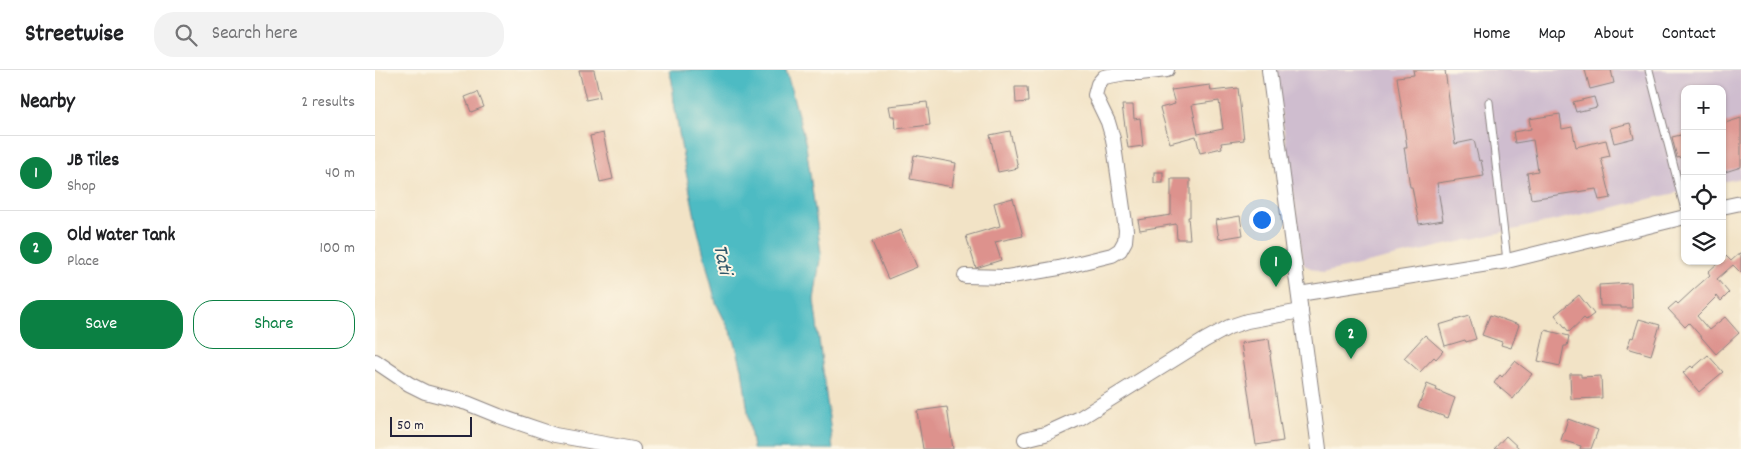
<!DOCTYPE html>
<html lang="en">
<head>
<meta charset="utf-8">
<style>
	:root { --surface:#fff; --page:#f2f2f2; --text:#202124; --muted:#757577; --line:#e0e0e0; --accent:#0b8043 }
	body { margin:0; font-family:Dekko,sans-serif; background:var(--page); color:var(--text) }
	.controls { position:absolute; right:15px; top:15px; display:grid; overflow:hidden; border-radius:10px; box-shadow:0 1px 4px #0004 }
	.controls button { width:45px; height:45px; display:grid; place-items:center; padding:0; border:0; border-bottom:1px solid var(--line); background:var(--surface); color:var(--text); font:25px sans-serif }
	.scale { position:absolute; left:15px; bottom:12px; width:82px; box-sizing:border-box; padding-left:5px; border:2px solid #22223b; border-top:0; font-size:14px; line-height:18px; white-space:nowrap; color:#22223b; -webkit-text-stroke:4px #fcf5e5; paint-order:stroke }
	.you { position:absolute; left:886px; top:149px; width:18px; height:18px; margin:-12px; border:4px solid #fff; border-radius:50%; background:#1a73e8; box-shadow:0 0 0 8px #1a73e833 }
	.badge { display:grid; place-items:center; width:32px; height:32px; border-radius:50%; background:var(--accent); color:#fff; font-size:16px; font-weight:700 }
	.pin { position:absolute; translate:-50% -41px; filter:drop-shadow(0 1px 2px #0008) }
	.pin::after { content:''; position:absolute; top:26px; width:18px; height:15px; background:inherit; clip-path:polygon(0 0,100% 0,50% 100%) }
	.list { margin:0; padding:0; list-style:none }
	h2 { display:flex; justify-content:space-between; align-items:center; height:65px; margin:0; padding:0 20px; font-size:21px }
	h2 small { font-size:16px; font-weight:400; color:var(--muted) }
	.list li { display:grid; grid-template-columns:32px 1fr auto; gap:15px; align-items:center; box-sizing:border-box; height:75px; padding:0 20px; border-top:1px solid var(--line) }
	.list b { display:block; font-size:19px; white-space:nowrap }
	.list p { margin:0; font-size:16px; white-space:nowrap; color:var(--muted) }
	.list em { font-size:16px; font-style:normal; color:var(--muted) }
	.actions { display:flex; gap:10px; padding:15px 20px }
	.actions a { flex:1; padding:11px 0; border:1px solid var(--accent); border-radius:20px; text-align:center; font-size:18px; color:var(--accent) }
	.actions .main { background:var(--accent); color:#fff }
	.icon { flex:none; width:28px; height:28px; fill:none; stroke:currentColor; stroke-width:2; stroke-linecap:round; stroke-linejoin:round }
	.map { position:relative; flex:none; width:1366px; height:379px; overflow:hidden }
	header { display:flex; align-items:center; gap:30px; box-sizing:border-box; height:70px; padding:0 25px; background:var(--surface); border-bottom:1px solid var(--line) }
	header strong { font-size:24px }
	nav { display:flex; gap:28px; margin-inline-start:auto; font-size:18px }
	.search { width:350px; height:45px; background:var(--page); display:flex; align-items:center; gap:12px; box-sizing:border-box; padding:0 18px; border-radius:20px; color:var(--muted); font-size:19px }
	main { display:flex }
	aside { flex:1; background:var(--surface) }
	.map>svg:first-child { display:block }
	.industrial { fill:#cfbdcf }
	.water { fill:#4dbbc3; stroke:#386e7f }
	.building { fill:#dd928d; fill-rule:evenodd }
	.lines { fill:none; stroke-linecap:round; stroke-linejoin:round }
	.lane-casing { stroke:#8a8280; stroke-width:9 }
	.street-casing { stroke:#8a8280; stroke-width:16 }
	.lane { stroke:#fff; stroke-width:7 }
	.street { stroke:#fff; stroke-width:14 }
	.labels { text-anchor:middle; stroke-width:4; stroke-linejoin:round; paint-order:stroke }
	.water-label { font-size:21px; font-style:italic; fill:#31586b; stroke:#fcf5e5 }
</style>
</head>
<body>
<header>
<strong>Streetwise</strong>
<div class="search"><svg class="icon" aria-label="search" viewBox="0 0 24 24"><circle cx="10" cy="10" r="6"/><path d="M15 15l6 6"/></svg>Search here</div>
<nav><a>Home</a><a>Map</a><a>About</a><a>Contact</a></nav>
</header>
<main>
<aside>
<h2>Nearby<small>2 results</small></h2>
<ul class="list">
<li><span class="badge">1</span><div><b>JB Tiles</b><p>Shop</p></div><em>40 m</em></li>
<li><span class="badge">2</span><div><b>Old Water Tank</b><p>Place</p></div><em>100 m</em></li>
</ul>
<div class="actions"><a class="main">Save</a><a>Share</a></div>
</aside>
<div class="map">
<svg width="1366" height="379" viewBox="0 0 1366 379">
	<rect width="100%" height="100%" fill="#fcf5e5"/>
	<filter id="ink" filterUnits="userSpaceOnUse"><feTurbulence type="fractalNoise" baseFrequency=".02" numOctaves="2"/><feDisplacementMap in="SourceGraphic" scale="10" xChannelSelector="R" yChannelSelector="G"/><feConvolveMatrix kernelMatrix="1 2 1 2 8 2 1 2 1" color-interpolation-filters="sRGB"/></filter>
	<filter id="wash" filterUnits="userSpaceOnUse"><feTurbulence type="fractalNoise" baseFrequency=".0096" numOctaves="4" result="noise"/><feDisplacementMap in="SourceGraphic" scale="20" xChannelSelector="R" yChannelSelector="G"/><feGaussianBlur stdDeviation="1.12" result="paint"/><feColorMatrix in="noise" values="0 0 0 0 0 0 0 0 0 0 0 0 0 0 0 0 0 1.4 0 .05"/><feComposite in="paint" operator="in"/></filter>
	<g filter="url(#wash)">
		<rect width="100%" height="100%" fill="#f2e3c6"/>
		<path class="industrial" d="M900 0H1366V108L1347 112V19H1310V121L947 203 929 195Z"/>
		<path class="water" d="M294 0H411L431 75 446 183 439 230 458 379H378L367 299 359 269 341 233 322 157 308 87 299 33 297 11Z"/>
		<g id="blocks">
			<g class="building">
				<path d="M204 0H219L225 27 211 30Z"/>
				<path d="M1038 0H1070L1080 74 1099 70 1104 91 1106 90 1109 106 1062 113 1068 150 1044 154 1037 117H1035L1029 77H1032L1022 7 1039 5Z"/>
				<path d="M1210 0H1236L1239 13 1215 19Z"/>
				<path d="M835 15 836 21 863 18 869 70 846 73 847 78 825 83 821 66 795 73 785 38 800 34 796 20ZM844 31 848 59 823 64 817 35Z"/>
				<path d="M640 17H652L653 32 641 33Z"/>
				<path d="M103 22 109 37 96 42 90 27Z"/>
				<path d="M1219 27 1222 37 1201 42 1198 32Z"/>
				<path d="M552 32 555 55 521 59 520 46H516L514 36Z"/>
				<path d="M747 35H758L759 49 765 48 768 76 753 78Z"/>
				<path d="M1185 44 1187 59 1197 57 1201 77 1231 70 1235 86 1226 88 1236 128 1224 130 1221 119 1156 129 1152 103 1163 101 1158 70 1140 73 1138 62 1156 59 1154 49Z"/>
				<path d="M1366 48V97L1347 103V54Z"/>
				<path d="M1255 53 1259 68 1239 73 1235 58Z"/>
				<path d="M635 61 643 98 623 102 615 65Z"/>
				<path d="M228 63 238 109 225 112 215 66Z"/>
				<path d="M1310 64V86L1302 88 1297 67Z"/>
				<path d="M539 85 581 93 577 117 535 109Z"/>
				<rect x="779" y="102" width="9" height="11"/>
				<path d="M796 109H815V147H813L815 169H802L801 154 765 160 763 150 796 145Z"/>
				<path d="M638 128 648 166 620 172 626 190 601 198 591 166 625 156 619 133Z"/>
				<path d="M865 146 868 165 844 169 841 150Z"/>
				<path d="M526 160 542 197 513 209 497 172Z"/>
				<path d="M1366 182V203L1358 195 1342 209 1354 223 1346 231 1342 226 1322 246 1334 260 1350 247 1364 263 1341 284 1314 253 1310 257 1293 239 1301 232 1303 234 1318 220 1335 205 1333 202 1345 191H1347L1351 186 1356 191Z"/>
				<path d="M1256 213 1257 238H1246V236H1225L1224 215Z"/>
				<path d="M1204 225 1219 244 1211 250 1209 248 1194 262 1180 245Z"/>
				<path d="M1115 245 1144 255 1136 278 1126 275 1127 272 1107 265Z"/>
				<path d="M1094 246 1101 269 1091 272 1090 270 1070 276 1064 255Z"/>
				<path d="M1264 249 1285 255 1276 285 1252 278 1256 267 1258 268Z"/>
				<path d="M1170 260 1194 266 1192 276H1189L1185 296 1163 291Z"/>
				<path d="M1050 265 1068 281 1061 289 1059 287 1045 302 1029 288Z"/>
				<path d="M894 269 896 284 895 285 908 371 881 375 866 273Z"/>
				<path d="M1333 285 1348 302 1324 322 1308 303 1316 296 1318 298Z"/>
				<path d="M1140 291 1157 304 1138 329 1119 313 1125 305 1127 307Z"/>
				<path d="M1195 304H1206V307L1226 306 1227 328 1196 329Z"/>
				<path d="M1052 314 1062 318 1061 320 1080 328 1073 348 1043 337Z"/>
				<path d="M572 337 578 379H548L542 341Z"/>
				<path d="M1193 349 1223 360 1216 379H1205L1206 376 1186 370Z"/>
				<path d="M1131 366 1145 379H1119Z"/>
			</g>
		</g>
	</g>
	<g filter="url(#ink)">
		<use href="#blocks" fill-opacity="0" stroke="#8a8280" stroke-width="1"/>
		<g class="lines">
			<g class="lane-casing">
				<g id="lane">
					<path d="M1274 0 1310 140"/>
					<path d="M1114 32 1132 191"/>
				</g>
			</g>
			<g class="street-casing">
				<g id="street">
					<path d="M894 0 944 379"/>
					<path d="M1347 137 1366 133"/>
					<path d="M590 206 632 207 684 198 737 185 745 180 750 171 751 160 738 69 733 52 720 25 723 14 729 7 751 3H765L792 0"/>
					<path d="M924 224 1132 191 1310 147"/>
					<path d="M0 291 34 314 50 322 92 333 124 346 180 365 258 379"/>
					<path d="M650 369 670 364 705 348 830 270 854 257 872 251 926 241"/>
				</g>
			</g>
			<use href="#lane" class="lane"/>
			<use href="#street" class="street"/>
		</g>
	</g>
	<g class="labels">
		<g class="water-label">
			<text transform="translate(349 189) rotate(78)" y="7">Tati</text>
		</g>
	</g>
</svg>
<div class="controls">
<button>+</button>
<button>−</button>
<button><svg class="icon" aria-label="locate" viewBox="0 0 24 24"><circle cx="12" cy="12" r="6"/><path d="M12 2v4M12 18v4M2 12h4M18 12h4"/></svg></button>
<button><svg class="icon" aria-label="layers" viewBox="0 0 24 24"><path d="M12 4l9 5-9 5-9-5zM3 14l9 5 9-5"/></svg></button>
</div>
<div class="scale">50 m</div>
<div class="you"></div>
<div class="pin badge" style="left:901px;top:217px">1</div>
<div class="pin badge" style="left:976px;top:289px">2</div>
</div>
</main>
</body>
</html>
